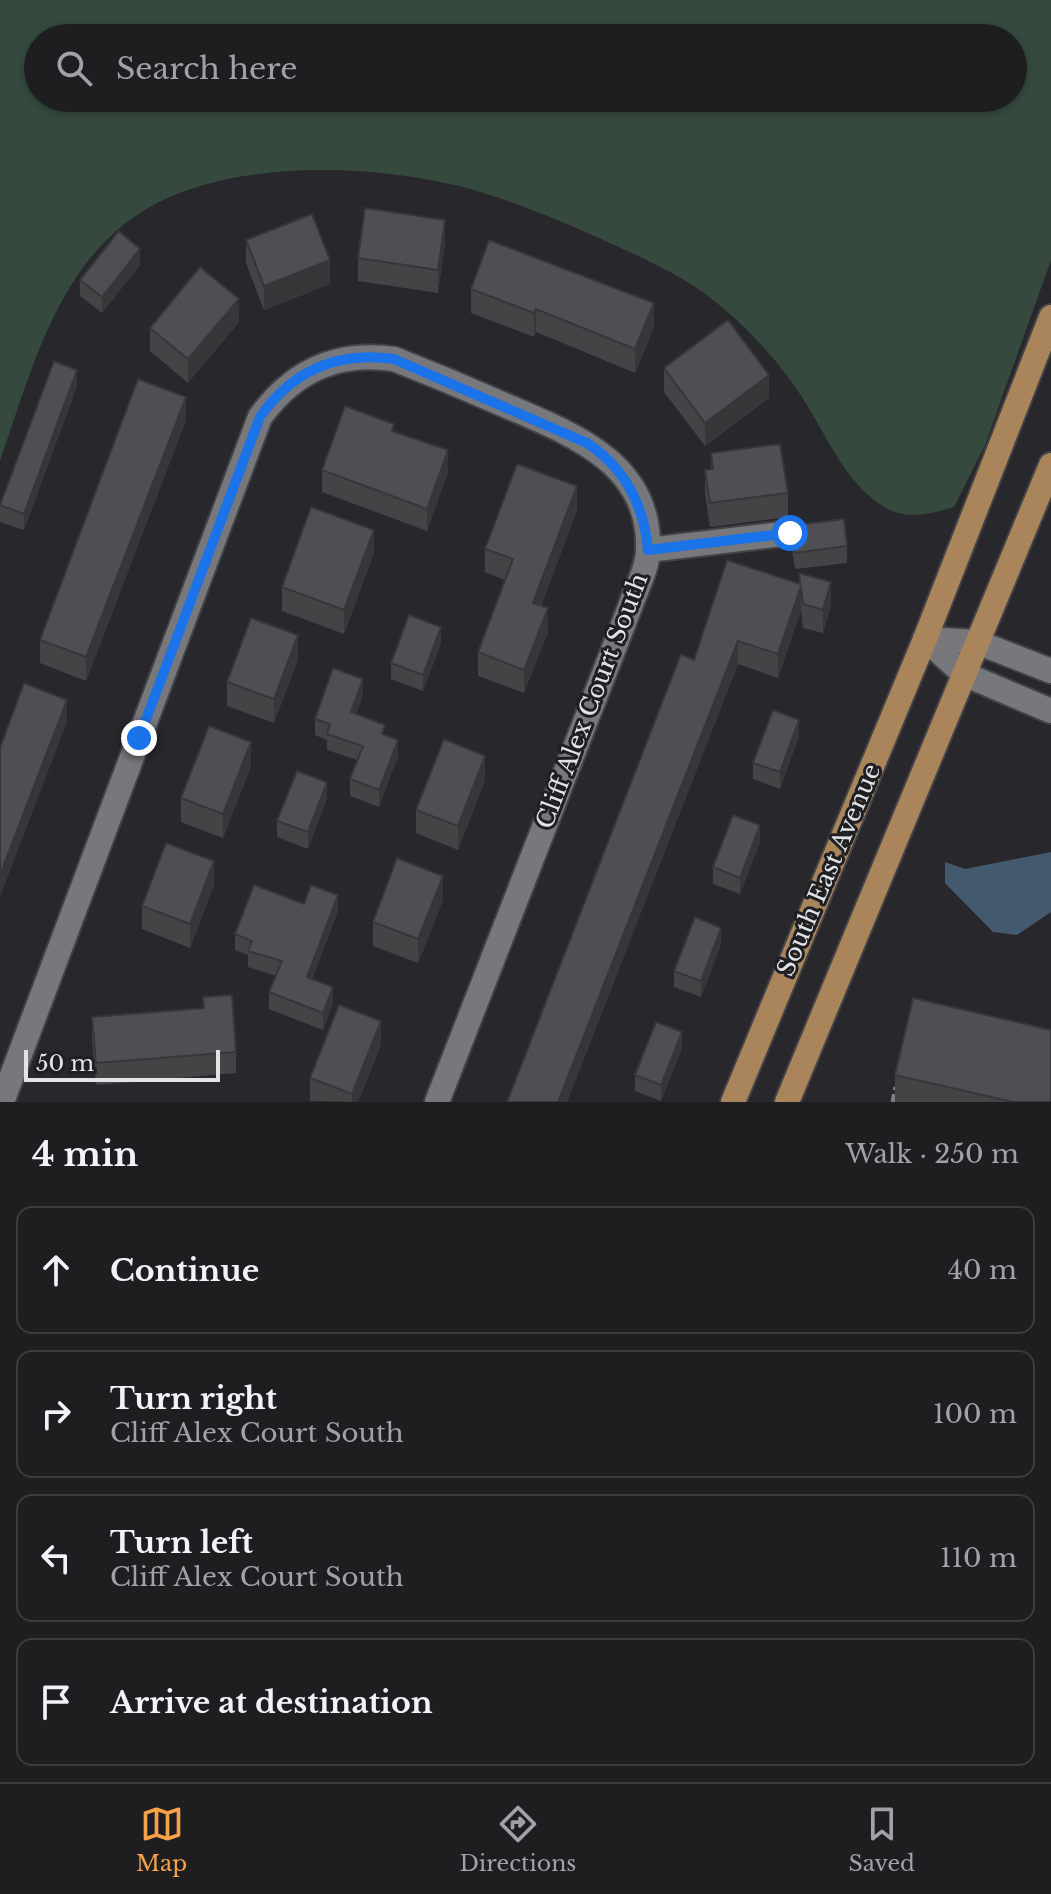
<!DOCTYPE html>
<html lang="en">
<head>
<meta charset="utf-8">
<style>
	:root { --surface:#1e1e21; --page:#26272a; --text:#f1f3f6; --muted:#a1a2a5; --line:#3c3c3f; --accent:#f7a149 }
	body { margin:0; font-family:"Libre Baskerville",serif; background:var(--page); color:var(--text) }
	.scale { position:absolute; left:24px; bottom:20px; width:196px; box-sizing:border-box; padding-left:8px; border:4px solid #e3e3e5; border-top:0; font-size:22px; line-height:28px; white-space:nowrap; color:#e3e3e5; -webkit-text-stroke:6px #1e1f22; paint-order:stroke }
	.stop { position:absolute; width:24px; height:24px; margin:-18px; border:6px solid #1a73e8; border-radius:50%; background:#fff }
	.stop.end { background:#1a73e8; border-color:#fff; box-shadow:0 2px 8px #0008 }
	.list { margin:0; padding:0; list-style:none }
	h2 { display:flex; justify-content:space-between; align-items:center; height:104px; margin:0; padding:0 32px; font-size:34px }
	h2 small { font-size:26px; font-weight:400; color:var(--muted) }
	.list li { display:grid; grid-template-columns:52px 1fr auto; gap:24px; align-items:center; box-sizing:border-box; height:128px; margin:0 16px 16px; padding:0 16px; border:2px solid var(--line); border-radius:16px }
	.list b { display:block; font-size:30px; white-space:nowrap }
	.list p { margin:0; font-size:26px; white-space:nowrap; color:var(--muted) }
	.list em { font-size:26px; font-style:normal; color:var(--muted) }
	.icon { flex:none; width:44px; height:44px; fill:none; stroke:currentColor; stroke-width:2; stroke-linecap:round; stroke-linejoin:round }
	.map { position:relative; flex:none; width:1051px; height:1102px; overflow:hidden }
	.search { position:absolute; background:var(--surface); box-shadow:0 2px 6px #0004; left:24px; right:24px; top:24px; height:88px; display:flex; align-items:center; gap:20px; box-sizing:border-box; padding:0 28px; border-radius:44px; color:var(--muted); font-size:30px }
	.sheet { height:680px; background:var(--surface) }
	nav { display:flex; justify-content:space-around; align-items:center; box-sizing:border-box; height:112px; border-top:2px solid var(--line); background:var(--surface); font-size:22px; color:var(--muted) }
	nav a { display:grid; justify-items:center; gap:4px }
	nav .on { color:var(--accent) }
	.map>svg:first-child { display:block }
	.green { fill:#35493e; fill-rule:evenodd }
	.water { fill:#42596e }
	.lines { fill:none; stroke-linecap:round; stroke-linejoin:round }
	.minor-casing { stroke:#434346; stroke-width:28 }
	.major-casing { stroke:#434346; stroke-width:28 }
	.path { stroke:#818184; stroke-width:5; stroke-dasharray:8 4; stroke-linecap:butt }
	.minor { stroke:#77787c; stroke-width:24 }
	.major { stroke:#aa855c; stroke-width:24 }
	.wall { fill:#444447 }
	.shaded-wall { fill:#37373a }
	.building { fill:#4f4f53; stroke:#37373a; stroke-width:2 }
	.route { stroke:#1a73e8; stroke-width:10 }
	.labels { text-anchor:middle; stroke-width:6; stroke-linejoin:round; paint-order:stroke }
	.street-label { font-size:24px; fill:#e3e3e5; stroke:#1e1f22 }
</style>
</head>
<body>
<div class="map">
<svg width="1051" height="1102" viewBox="0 0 1051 1102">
	<rect width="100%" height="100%" fill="#28282c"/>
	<path class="green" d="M0 0H1051V260L985 445 954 507C934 513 908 520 888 509 848 488 828 438 805 402 783 367 754 334 723 308 690 279 649 261 610 243 566 223 517 202 470 189 374 163 222 157 137 215 56 269 30 375 0 461ZM38 38H1013V98H38Z"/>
	<path class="water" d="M1051 852V912L1017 935 993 932 945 883V862L965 869Z"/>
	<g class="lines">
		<g class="minor-casing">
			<g id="minor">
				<path d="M648 550 790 533"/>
				<path d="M925 639 964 674 1051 711"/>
				<path d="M925 639 977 642 1051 671"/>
				<path d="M2 1102 260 417C294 370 337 351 394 359 430 373 466 388 502 404 567 432 651 461 648 549 648 568 636 589 630 607L437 1102"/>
			</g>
		</g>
		<g class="major-casing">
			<g id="major">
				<path d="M733 1102 925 639 1051 317"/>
				<path d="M787 1102 1051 465"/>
			</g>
		</g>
		<path class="path" d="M893 1102 896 1087"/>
		<use href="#minor" class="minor"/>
		<use href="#major" class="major"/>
	</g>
	<g class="wall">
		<path d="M246 240 330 284 264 310 246 263Z"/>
		<path d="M445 243 438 293 358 281V258Z"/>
		<path d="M140 265 102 313 80 296V280Z"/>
		<path d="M471 289 654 327 635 373 536 332 534 337 471 313Z"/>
		<path d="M239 322 188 383 150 351V328Z"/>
		<path d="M664 368 769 398 705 446 664 392Z"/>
		<path d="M77 386 24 530 0 522V505Z"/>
		<path d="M186 420 86 681 40 663V640Z"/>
		<path d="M394 432 448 472 427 531 322 492V470Z"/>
		<path d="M711 453 788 493V517L710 527 705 494V470H711Z"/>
		<path d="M577 510 541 606 548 632 524 693 478 676V652L505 580 485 572V549Z"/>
		<path d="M792 532 847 546V563L795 569 792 548Z"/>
		<path d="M374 553 344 634 282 611V587Z"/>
		<path d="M799 573 831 606 823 633 803 628 801 610 778 678 738 664 567 1102H507L694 660 799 584Z"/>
		<path d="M441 643 423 691 391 679V663Z"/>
		<path d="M298 659 274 723 227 706V682Z"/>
		<path d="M363 695 356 714 385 735 398 756 379 807 350 796V779L357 760 327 750V740L315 735V719Z"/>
		<path d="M799 736 780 789 753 779V763Z"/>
		<path d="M251 766 223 838 181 822V798Z"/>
		<path d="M485 780 458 850 416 833V810Z"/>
		<path d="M327 798 308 849 277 837V821Z"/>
		<path d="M760 842 740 894 713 884V867Z"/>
		<path d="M214 885 190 948 142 929V906Z"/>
		<path d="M443 900 418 963 373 946V922Z"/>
		<path d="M304 904 338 911 312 979 333 1003 323 1030 269 1009V992L276 976 248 967V955L235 950V934Z"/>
		<path d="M721 944 701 997 674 987V971Z"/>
		<path d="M203 997 236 1052V1073L96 1085 92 1039V1017L203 1008Z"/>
		<path d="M381 1045 358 1102 310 1101V1078Z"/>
		<path d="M682 1048 661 1101 635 1091V1075Z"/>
		<path d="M895 1075 1051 1102H895Z"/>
	</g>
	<g class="shaded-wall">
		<path d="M445 220V243L438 293V270Z"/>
		<path d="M140 249V265L102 313V297Z"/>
		<path d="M330 260V284L264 310V286Z"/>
		<path d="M239 299V322L188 383V359Z"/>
		<path d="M654 303V327L635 373V349Z"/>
		<path d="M536 309V332L534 337V313Z"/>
		<path d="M77 370V386L24 530V514Z"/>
		<path d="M769 375V398L705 446V423Z"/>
		<path d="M186 397V420L86 681V657Z"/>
		<path d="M448 450V472L427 531V509Z"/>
		<path d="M577 486V510L533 627V603Z"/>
		<path d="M374 530V553L344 634V610Z"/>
		<path d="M831 582V606L823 633V610Z"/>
		<path d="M801 586V610L778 678V654Z"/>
		<path d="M548 608V632L524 693V670Z"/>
		<path d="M441 627V643L423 691V675Z"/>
		<path d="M298 635V659L274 723V699Z"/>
		<path d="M738 641V664L567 1102H558Z"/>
		<path d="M363 679V695L351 728V712Z"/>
		<path d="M67 700V722L0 897V875Z"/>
		<path d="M799 720V736L780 789V772Z"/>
		<path d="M398 740V756L379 807V790Z"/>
		<path d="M251 742V766L223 838V814Z"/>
		<path d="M485 756V780L458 850V826Z"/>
		<path d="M327 782V798L308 849V832Z"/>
		<path d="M760 825V842L740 894V878Z"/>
		<path d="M214 861V885L190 948V924Z"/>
		<path d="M443 876V900L418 963V939Z"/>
		<path d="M338 895V911L307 993V977Z"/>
		<path d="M721 928V944L701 997V981Z"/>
		<path d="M333 987V1003L323 1030V1013Z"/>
		<path d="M381 1021V1045L358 1102H352V1094Z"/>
		<path d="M682 1032V1048L661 1101V1085Z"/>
	</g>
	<g class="building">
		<path d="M365 208 445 220 438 270 358 258Z"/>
		<path d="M312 214 330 260 264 286 246 240Z"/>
		<path d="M119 231 140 249 102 297 80 280Z"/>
		<path d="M489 240 654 303 635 349 536 309 534 313 471 289Z"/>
		<path d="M200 267 239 299 188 359 150 328Z"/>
		<path d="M728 320 769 375 705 423 664 368Z"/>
		<path d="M54 361 77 370 24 514 0 505Z"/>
		<path d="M138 379 186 397 86 657 40 640Z"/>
		<path d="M345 406 394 424 392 431 448 450 427 509 322 470Z"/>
		<path d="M780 444 788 493 710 503 705 470 713 469 711 453Z"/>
		<path d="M517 464 577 486 533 603 548 608 524 670 478 652 513 559 485 549Z"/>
		<path d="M311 507 374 530 344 610 282 587Z"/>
		<path d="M844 519 847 546 795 553 792 532 803 524Z"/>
		<path d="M727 560 800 584 799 573 831 582 823 610 803 604 801 586 778 654 738 641 558 1102H507L681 654 694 660Z"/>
		<path d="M409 615 441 627 423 675 391 663Z"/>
		<path d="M251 618 298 635 274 699 227 682Z"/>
		<path d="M333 668 363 679 351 712 385 725 382 734 398 740 379 790 350 779 363 746 327 734 330 724 315 719Z"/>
		<path d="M24 683 67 700 0 875V748Z"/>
		<path d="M773 710 799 720 780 772 753 763Z"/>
		<path d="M209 726 251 742 223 814 181 798Z"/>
		<path d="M444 739 485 756 458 826 416 810Z"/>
		<path d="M297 771 327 782 308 832 277 821Z"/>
		<path d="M733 815 760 825 740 878 713 867Z"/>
		<path d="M166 843 214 861 190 924 142 906Z"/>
		<path d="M397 858 443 876 418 939 373 922Z"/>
		<path d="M254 885 304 904 311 885 338 895 307 977 333 987 323 1013 269 992 282 961 248 951 252 941 235 934Z"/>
		<path d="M695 917 721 928 701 981 674 971Z"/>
		<path d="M232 995 236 1052 96 1063 92 1017 204 1008 203 997Z"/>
		<path d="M913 998 1051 1030V1102H1013L895 1075Z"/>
		<path d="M339 1005 381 1021 352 1094 310 1078Z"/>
		<path d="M656 1022 682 1032 661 1085 635 1075Z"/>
	</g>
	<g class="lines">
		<path class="route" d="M139 738 260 417C293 370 337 351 394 359L587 443C626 469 644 505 648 550L790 533"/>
	</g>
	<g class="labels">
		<g class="street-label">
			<text transform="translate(592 701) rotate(-69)" y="8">Cliff Alex Court South</text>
			<text transform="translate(829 870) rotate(-67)" y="8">South East Avenue</text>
		</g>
	</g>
</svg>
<div class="scale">50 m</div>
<div class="stop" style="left:790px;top:533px"></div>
<div class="stop end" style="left:139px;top:738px"></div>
<div class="search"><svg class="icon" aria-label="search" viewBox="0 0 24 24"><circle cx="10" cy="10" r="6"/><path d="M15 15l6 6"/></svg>Search here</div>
</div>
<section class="sheet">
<h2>4 min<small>Walk · 250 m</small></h2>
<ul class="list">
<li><svg class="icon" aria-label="ahead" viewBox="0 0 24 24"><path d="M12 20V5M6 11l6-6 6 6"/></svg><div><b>Continue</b></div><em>40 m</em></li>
<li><svg class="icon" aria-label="right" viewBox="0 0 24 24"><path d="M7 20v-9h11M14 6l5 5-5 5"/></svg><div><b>Turn right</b><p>Cliff Alex Court South</p></div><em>100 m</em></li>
<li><svg class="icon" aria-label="left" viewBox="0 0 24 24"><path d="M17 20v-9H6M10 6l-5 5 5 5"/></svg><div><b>Turn left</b><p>Cliff Alex Court South</p></div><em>110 m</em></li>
<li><svg class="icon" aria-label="arrive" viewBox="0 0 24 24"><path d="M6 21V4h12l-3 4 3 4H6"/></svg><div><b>Arrive at destination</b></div></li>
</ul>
</section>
<nav>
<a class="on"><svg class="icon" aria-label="map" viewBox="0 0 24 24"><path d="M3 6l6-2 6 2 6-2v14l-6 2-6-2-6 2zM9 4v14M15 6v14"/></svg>Map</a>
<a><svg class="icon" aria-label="directions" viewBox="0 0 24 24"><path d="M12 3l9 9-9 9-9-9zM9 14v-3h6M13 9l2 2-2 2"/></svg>Directions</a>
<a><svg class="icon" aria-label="saved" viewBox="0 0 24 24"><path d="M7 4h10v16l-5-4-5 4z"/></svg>Saved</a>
</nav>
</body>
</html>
